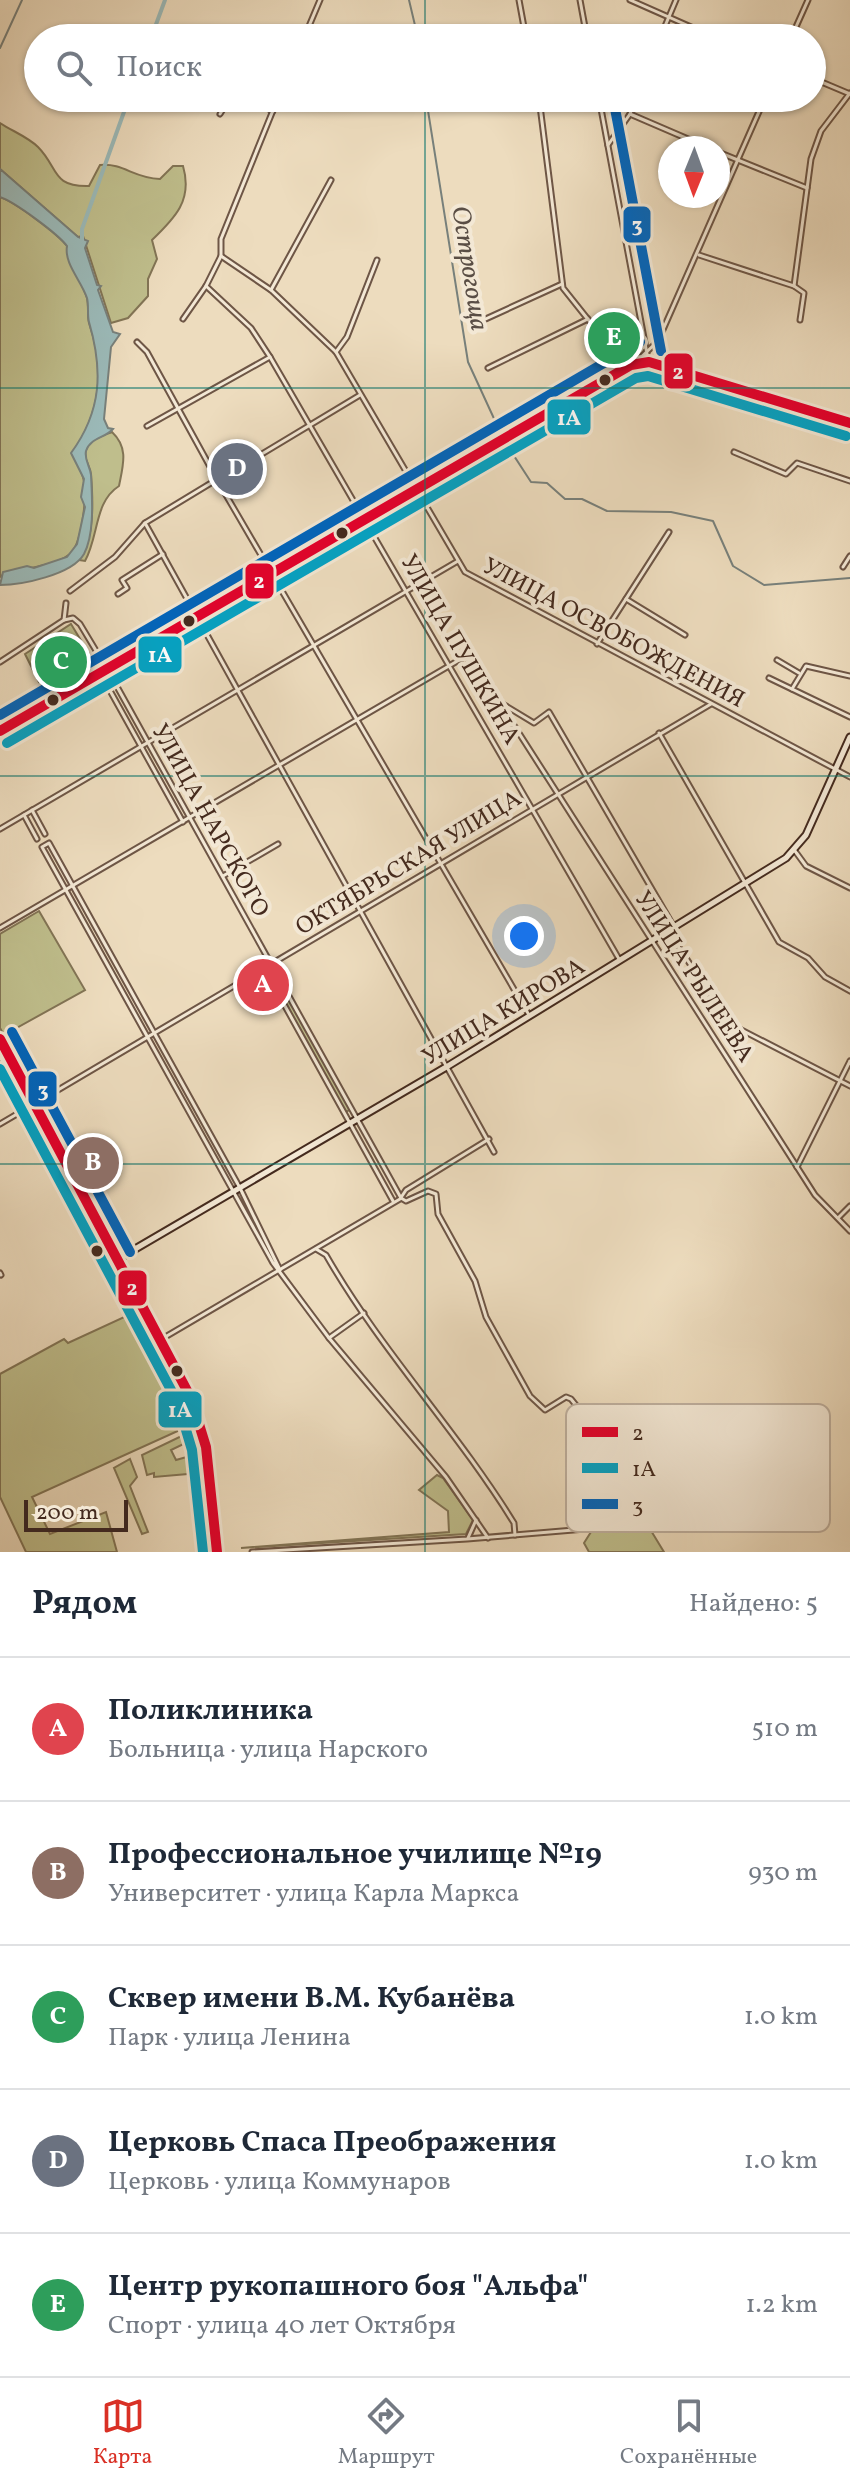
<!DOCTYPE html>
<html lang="ru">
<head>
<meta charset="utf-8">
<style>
	:root { --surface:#fff; --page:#f2f2f3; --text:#1f2937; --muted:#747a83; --line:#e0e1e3; --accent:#d93025 }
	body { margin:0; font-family:Vollkorn,serif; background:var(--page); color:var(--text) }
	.compass { position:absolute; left:658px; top:136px; width:72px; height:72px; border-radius:50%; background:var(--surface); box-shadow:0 2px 6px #0004; rotate:181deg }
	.scale { position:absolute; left:24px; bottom:20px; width:104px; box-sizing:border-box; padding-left:8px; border:4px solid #442a1e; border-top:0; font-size:22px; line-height:28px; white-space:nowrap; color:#442a1e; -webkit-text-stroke:6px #f3e8d5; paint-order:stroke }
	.you { position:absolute; left:524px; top:936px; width:28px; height:28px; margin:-20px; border:6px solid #fff; border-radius:50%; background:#1a73e8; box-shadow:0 0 0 12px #1a73e833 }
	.badge { display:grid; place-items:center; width:52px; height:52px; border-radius:50%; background:var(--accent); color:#fff; font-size:26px; font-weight:700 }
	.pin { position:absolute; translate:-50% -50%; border:4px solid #fff; box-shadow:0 2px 8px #0006 }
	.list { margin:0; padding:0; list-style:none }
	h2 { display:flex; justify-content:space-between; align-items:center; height:104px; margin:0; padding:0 32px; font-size:34px }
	h2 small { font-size:26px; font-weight:400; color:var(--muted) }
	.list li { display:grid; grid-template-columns:52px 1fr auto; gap:24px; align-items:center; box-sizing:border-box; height:144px; padding:0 32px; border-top:2px solid var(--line) }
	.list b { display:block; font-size:30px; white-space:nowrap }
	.list p { margin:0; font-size:26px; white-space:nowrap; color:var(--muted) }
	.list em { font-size:26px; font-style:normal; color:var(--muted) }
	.icon { flex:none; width:44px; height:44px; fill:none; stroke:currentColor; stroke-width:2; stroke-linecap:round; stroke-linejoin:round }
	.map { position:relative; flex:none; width:850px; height:1552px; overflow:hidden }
	.search { position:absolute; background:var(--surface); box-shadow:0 2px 6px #0004; left:24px; right:24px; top:24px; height:88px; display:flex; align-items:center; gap:20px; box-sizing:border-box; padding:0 28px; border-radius:44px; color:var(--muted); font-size:30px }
	.sheet { height:824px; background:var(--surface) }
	nav { display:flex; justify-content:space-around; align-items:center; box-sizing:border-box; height:112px; border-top:2px solid var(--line); background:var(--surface); font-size:22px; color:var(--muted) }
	nav a { display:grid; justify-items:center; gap:4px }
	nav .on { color:var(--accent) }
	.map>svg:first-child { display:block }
	.green { fill:#bfbe8c; stroke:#827455; stroke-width:2 }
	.water { fill:#9bbab9; stroke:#78807b; stroke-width:2 }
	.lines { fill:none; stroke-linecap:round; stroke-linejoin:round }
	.stream { stroke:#78807b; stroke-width:2 }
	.canal { stroke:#9bbab9; stroke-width:4 }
	.street-casing { stroke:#6e5646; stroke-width:7 }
	.secondary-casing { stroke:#442a1e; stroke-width:9 }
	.street { stroke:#f3e8d5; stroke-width:3 }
	.secondary { stroke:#f3e8d5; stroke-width:5 }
	.bus-1-casing { stroke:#f3e8d5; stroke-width:16 }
	.bus-2-casing { stroke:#f3e8d5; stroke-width:16 }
	.bus-3-casing { stroke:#f3e8d5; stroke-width:16 }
	.bus-1 { stroke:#e4002b; stroke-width:10 }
	.bus-2 { stroke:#03a3c5; stroke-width:10 }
	.bus-3 { stroke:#0065bd; stroke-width:10 }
	.grid { fill:none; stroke:#0f766e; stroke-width:2; stroke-opacity:0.55 }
	.bus-dot { fill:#442a1e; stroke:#f3e8d5; stroke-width:3 }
	.labels { text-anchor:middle; stroke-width:8; stroke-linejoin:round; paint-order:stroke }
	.street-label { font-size:24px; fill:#442a1e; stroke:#f3e8d5 }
	.water-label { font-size:26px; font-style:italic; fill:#5a4e45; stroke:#f3e8d5 }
	.key { fill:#f3e8d5; stroke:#beaf9e; stroke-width:2 }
	.key-label { font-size:22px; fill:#442a1e }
	.line-badge { stroke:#f3e8d5; stroke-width:3 }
	.badge-label { font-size:22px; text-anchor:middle; font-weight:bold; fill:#fff }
</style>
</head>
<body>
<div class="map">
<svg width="850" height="1552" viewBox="0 0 850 1552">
	<rect width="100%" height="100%" fill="#eddcbe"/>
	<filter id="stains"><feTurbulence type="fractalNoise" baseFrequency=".0025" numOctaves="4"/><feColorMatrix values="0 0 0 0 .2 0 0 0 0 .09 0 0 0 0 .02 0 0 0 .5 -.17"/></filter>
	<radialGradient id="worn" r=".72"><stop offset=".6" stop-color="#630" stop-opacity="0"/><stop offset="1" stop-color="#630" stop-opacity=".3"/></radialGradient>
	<g class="green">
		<path d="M0 123C12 131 28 137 38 147 59 168 51 187 89 186L100 165C124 163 133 178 160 179L173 166H183C193 200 175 218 152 240L157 259 148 279V296L128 318 111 323 83 236 78 237 0 169Z"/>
		<path d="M0 197C15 202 58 234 67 246 68 266 81 279 87 298 89 306 87 315 89 323 105 370 101 412 72 453 77 462 82 471 84 481 87 496 82 544 70 554 63 560 49 564 40 566 28 571 11 566 0 577Z"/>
		<path d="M112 432C129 448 123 465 119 486 94 502 99 536 85 561L79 560C95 539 93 499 91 474 90 465 83 459 86 450 90 439 102 436 112 432Z"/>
		<path d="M71 624 97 667 42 699V688L25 654Z"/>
		<path d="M39 911 85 990 4 1035 0 1028V934Z"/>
		<path d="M284 991 350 1110 345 1112 280 993Z"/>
		<path d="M135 1312 191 1425 32 1497 50 1534 106 1512 117 1552H26L0 1497V1374L64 1339 68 1343Z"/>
		<path d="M192 1431 194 1439 171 1450 176 1460 197 1454 199 1473 154 1477V1473L147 1475 142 1455Z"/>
		<path d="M130 1459 137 1477 130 1486 148 1532 142 1534 114 1468Z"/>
		<path d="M437 1475 443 1478 473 1520 466 1534 241 1548 449 1532 448 1511 419 1490Z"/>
		<path d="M644 1527 650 1529 664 1552H589L584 1543 591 1532Z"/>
	</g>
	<path class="water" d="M0 169 78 237 88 241 85 248 97 285 101 286 98 290 113 332 120 334 111 347 104 419 108 428 113 429C105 438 90 438 86 451 84 460 90 466 91 475 92 498 95 533 84 554 72 575 21 585 0 585L3 572 27 566 34 568 67 557 77 544 85 507 81 497 84 479 71 453C102 411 103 370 89 322 87 315 89 306 87 298 81 280 64 264 67 246 58 234 15 202 0 197Z"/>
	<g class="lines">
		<g class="stream">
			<path d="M409 0 418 38"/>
			<path d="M0 48 22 0"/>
			<path d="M426 98 468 362 502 436"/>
			<path d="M507 445 531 482 547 483 565 499H582L607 511 671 512 713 521 733 566 764 585 850 578"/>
		</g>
		<g class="canal">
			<path d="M151 38 165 0"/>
			<path d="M82 242V229L129 98"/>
		</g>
		<g class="street-casing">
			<g id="street">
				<path d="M519 0 526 38"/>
				<path d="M580 0 587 38"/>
				<path d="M630 0 716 38"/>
				<path d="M304 38 320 0"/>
				<path d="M660 38 676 0"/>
				<path d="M791 38 808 0"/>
				<path d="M812 78 850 94"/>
				<path d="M247 98 273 111"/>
				<path d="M539 98 563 288 626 367"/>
				<path d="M599 98 647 354"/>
				<path d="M220 114 230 98"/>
				<path d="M630 114 709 148"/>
				<path d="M608 145 630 114 636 98"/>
				<path d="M718 152 807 188"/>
				<path d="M699 255 794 286 811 159 821 131 850 93"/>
				<path d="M221 256 271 290 336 352 465 572 850 777"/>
				<path d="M206 286 251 328 270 357 619 959"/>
				<path d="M794 286 804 293 800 320"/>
				<path d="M271 290 331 180"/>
				<path d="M183 319 206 286 221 256V239L278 98"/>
				<path d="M479 322 562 284"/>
				<path d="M137 342 147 352 219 483 529 1015"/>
				<path d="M336 352 347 337 377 260"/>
				<path d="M636 362 658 341 765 98"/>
				<path d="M488 368 588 319"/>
				<path d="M147 426 270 357"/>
				<path d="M734 452 786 474 797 463 850 481"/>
				<path d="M218 473 223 462 239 456 247 463 360 395"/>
				<path d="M217 475 223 480 224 488"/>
				<path d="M145 523 494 1152"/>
				<path d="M843 567 850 556"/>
				<path d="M70 591 115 557 145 523 216 480"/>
				<path d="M118 594 127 588 122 580 163 554"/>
				<path d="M626 599 685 635"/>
				<path d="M64 620 73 618 80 624 110 674 401 1198 406 1201 428 1191 436 1194 438 1214 475 1281 486 1317 530 1396 545 1410 566 1397 571 1399 641 1486 643 1498 625 1527"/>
				<path d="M597 644 669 532"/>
				<path d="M777 660 799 673"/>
				<path d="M0 662 64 620 66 603"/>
				<path d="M105 670 103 678 183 822"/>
				<path d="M769 678 850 717"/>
				<path d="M792 689 806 666 850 676"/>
				<path d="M501 703 534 723 549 712 674 927"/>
				<path d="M659 733 779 942 808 958 825 977 850 991"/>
				<path d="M32 810 45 834"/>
				<path d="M24 815 37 839"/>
				<path d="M0 829 458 561"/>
				<path d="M795 851 806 866 850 888"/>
				<path d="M223 876 278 844"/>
				<path d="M0 928 466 656 499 702 815 1195 850 1231"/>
				<path d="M668 931 730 1024 850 1086"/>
				<path d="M265 970 393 1201"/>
				<path d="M36 1103 711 704"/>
				<path d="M0 1124 29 1107"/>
				<path d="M797 1167 850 1061"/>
				<path d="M838 1218 850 1206"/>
				<path d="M316 1249 326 1255C381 1351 456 1429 514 1523L515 1535"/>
				<path d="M280 1270 240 1188 49 843 42 847 273 1263 329 1338 446 1477 488 1538"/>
				<path d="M0 1273 1 1275"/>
				<path d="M329 1338 364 1313"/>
				<path d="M160 1340 400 1199 406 1190 489 1139"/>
				<path d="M468 1538 476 1520"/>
				<path d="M252 1552 467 1539 669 1522"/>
			</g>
		</g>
		<g class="secondary-casing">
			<g id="secondary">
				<path d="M0 731 631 365 649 362 850 423"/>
				<path d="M0 1039 191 1398 206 1447 217 1552"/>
				<path d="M0 1055 106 1248 115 1255"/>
				<path d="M118 1259 448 1066 786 858 806 835 850 737"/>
			</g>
		</g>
		<use href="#street" class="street"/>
		<use href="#secondary" class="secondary"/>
		<g class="bus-1-casing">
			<g id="bus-1">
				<path d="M0 731 631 365 649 362 850 423"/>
				<path d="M0 1039 191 1398 206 1447 217 1552"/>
			</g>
		</g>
		<g class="bus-2-casing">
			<g id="bus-2">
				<path d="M7 743 636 378 648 376 846 436"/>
				<path d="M0 1069 178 1403 192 1450 203 1552"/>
			</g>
		</g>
		<g class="bus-3-casing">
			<g id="bus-3">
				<path d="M613 98 661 351"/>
				<path d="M0 715 640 342"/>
				<path d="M12 1032 130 1252"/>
			</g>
		</g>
		<use href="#bus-1" class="bus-1"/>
		<use href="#bus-2" class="bus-2"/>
		<use href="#bus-3" class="bus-3"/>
	</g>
	<path class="grid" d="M425 0V38M425 98V1552M0 388H850M0 776H850M0 1164H850"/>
	<g class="bus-dot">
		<circle cx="605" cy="380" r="7"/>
		<circle cx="342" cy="533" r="7"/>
		<circle cx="189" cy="621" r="7"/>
		<circle cx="53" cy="700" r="7"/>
		<circle cx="97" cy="1251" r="7"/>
		<circle cx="177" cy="1371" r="7"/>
	</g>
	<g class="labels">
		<g class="street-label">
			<text transform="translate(614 632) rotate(28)" y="8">УЛИЦА ОСВОБОЖДЕНИЯ</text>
			<text transform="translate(461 649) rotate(60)" y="8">УЛИЦА ПУШКИНА</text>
			<text transform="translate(211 820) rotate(61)" y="8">УЛИЦА НАРСКОГО</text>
			<text transform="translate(408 862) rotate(-31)" y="8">ОКТЯБРЬСКАЯ УЛИЦА</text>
			<text transform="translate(695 976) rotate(57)" y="8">УЛИЦА РЫЛЕЕВА</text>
			<text transform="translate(503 1011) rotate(-31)" y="8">УЛИЦА КИРОВА</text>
		</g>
		<g class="water-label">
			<text transform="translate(471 268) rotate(81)" y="9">Острогоща</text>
		</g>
	</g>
	<rect x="566" y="1404" width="264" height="128" rx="12" class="key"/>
	<rect x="582" y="1427" width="36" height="10" fill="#e4002b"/>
	<rect x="582" y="1463" width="36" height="10" fill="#03a3c5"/>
	<rect x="582" y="1499" width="36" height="10" fill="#0065bd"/>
	<g class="key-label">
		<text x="632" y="1440">2</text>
		<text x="632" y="1476">1А</text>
		<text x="632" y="1512">3</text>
	</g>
	<g class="line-badge">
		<rect x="622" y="205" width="30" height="39" rx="8" fill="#0065bd"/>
		<rect x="663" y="352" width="31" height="38" rx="8" fill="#e4002b"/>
		<rect x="546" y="398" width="46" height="38" rx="8" fill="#03a3c5"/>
		<rect x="244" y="562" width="31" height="38" rx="8" fill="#e4002b"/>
		<rect x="137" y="635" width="46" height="39" rx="8" fill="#03a3c5"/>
		<rect x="27" y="1070" width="31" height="38" rx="8" fill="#0065bd"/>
		<rect x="117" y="1269" width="31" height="38" rx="8" fill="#e4002b"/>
		<rect x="157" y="1390" width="46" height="39" rx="8" fill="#03a3c5"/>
	</g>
	<g class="badge-label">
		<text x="637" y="232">3</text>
		<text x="678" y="379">2</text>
		<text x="569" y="425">1А</text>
		<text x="259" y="588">2</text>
		<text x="160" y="662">1А</text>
		<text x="43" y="1097">3</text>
		<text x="132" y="1295">2</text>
		<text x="180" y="1417">1А</text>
	</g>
	<rect width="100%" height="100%" filter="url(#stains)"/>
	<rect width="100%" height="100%" fill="url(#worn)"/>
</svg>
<svg class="compass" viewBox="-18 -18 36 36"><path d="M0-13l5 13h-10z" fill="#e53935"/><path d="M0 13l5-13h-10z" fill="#747a83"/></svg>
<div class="scale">200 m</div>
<div class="you"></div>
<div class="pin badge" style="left:263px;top:985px;background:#e0444e">A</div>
<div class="pin badge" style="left:93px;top:1163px;background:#8d6e63">B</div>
<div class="pin badge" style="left:61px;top:662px;background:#2e9e5b">C</div>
<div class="pin badge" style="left:237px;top:469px;background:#6b7280">D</div>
<div class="pin badge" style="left:614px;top:338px;background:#2e9e5b">E</div>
<div class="search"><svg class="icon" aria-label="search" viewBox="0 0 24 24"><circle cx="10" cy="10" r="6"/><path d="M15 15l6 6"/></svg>Поиск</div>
</div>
<section class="sheet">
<h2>Рядом<small>Найдено: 5</small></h2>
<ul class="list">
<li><span class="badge" style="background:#e0444e">A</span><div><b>Поликлиника</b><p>Больница · улица Нарского</p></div><em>510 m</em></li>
<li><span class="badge" style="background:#8d6e63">B</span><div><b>Профессиональное училище №19</b><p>Университет · улица Карла Маркса</p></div><em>930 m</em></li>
<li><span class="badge" style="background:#2e9e5b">C</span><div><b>Сквер имени В.М. Кубанёва</b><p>Парк · улица Ленина</p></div><em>1.0 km</em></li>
<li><span class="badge" style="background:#6b7280">D</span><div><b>Церковь Спаса Преображения</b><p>Церковь · улица Коммунаров</p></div><em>1.0 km</em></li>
<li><span class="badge" style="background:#2e9e5b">E</span><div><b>Центр рукопашного боя &quot;Альфа&quot;</b><p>Спорт · улица 40 лет Октября</p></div><em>1.2 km</em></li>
</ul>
</section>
<nav>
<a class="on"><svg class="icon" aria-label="map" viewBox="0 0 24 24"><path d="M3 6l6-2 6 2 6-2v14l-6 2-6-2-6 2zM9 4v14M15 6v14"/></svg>Карта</a>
<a><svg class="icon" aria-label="directions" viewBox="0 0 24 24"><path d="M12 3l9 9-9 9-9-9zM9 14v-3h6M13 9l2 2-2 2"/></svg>Маршрут</a>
<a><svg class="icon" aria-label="saved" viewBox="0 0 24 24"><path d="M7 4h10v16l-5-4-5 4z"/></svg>Сохранённые</a>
</nav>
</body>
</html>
